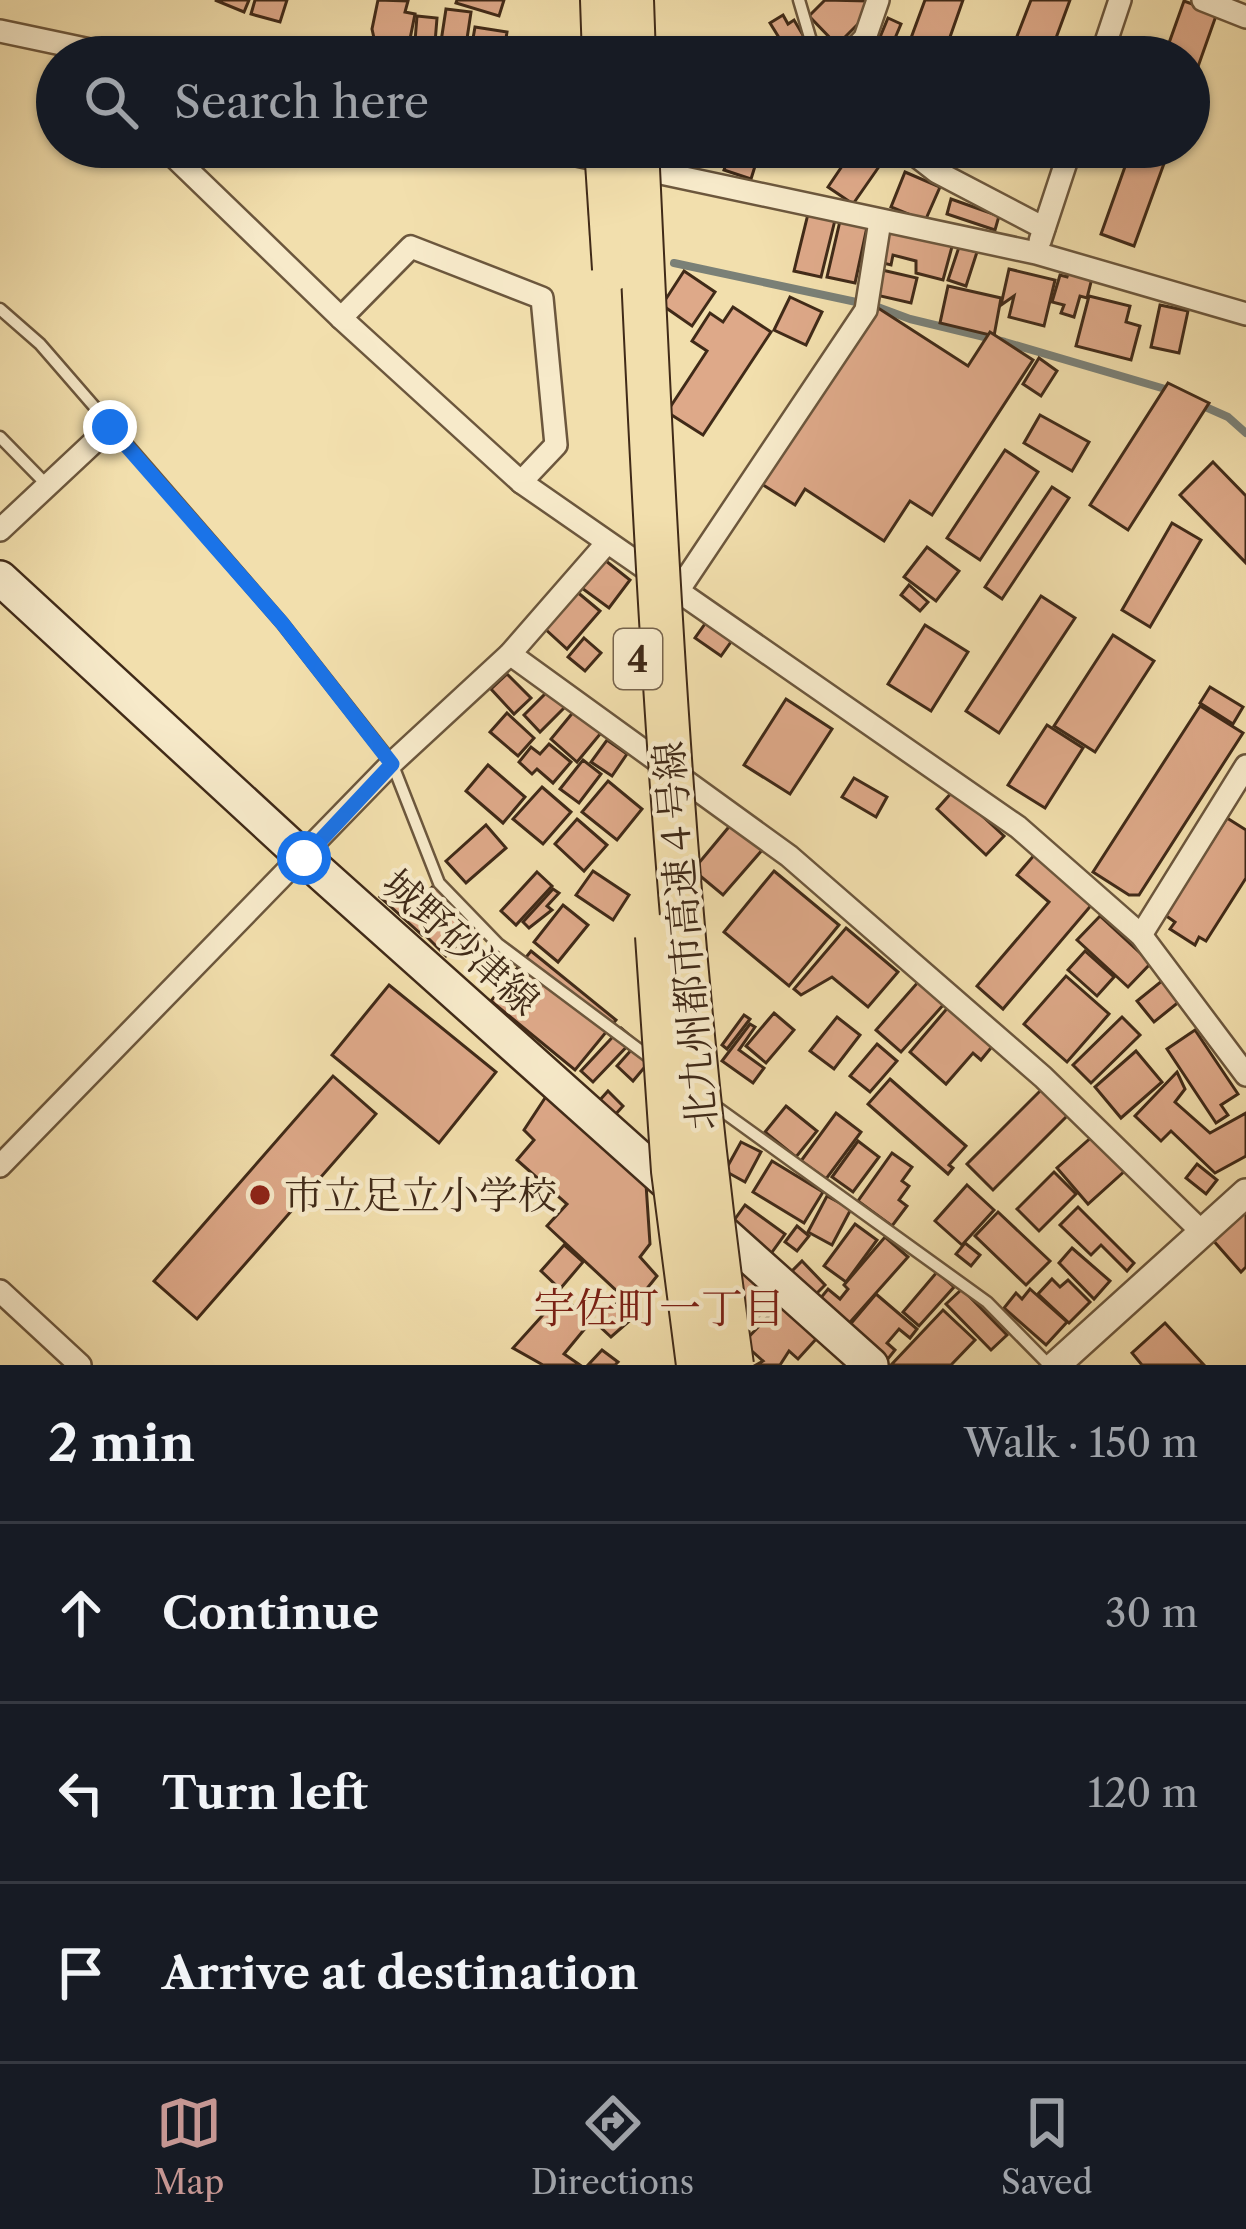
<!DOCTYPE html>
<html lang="en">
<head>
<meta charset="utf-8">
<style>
	:root { --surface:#171b24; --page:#20242c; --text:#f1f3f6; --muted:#9ea1a6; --line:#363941; --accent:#c59692 }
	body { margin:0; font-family:"Libre Caslon Text","Noto Serif JP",serif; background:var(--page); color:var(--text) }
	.stop { position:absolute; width:36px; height:36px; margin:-27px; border:9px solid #1a73e8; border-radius:50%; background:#fff }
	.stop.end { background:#1a73e8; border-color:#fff; box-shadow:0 3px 12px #0008 }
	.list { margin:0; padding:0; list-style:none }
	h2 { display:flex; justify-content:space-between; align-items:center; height:156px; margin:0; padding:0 48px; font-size:51px }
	h2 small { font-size:39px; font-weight:400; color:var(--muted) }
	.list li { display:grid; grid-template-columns:78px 1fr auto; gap:36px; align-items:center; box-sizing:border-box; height:180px; padding:0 48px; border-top:3px solid var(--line) }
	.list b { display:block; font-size:45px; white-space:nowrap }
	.list em { font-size:39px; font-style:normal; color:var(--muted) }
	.icon { flex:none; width:66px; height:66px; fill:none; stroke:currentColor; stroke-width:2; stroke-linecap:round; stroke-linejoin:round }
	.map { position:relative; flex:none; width:1246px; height:1365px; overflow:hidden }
	.search { position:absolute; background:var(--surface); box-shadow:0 3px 9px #0004; left:36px; right:36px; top:36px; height:132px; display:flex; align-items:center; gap:30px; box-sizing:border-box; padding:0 42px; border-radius:66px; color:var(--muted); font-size:45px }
	.sheet { height:696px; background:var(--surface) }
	nav { display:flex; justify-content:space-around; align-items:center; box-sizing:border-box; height:168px; border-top:3px solid var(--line); background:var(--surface); font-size:33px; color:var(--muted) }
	nav a { display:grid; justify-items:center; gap:6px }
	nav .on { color:var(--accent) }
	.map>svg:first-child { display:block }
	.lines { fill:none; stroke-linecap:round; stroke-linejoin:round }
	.stream { stroke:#7a8077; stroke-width:8 }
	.building { fill:#dea989; stroke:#402a18; stroke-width:3 }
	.service-casing { stroke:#6c573d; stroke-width:15 }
	.minor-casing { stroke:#6c573d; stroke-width:26 }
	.tertiary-casing { stroke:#6c573d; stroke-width:32 }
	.secondary-casing { stroke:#402a18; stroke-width:38 }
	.motorway-casing { stroke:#402a18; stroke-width:46 }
	.service { stroke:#f7eaca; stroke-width:10 }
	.minor { stroke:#f7eaca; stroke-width:21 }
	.tertiary { stroke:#f7eaca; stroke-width:27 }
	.secondary { stroke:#f7eaca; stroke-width:33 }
	.motorway { stroke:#f2dfad; stroke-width:42 }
	.motorway-bridge-casing { stroke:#402a18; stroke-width:46; stroke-linecap:butt }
	.motorway-bridge { stroke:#f2dfad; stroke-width:42 }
	.route { stroke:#1a73e8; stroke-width:15 }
	.poi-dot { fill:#8f2418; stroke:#f7eaca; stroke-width:4.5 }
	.labels { text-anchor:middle; stroke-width:9; stroke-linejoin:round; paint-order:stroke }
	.shield { fill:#f7eaca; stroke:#77644d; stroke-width:3 }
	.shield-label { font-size:36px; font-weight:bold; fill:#402a18 }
	.street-label { font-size:39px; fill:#402a18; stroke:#f7eaca }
	.poi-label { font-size:39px; fill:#402a18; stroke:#f7eaca; text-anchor:start }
	.neighbourhood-label { font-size:42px; fill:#7a1f14; stroke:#f7eaca }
</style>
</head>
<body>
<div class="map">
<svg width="1246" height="1365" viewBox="0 0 1246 1365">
	<rect width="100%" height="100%" fill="#f2dfad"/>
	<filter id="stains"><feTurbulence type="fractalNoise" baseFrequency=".00167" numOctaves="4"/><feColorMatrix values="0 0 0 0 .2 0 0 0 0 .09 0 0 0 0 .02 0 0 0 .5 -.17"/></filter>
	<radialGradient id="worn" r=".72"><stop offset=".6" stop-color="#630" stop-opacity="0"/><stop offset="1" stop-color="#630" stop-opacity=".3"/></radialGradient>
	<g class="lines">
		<g class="stream">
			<path d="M674 263 875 306 910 319 1005 342 1172 391"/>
			<path d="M1201 405 1228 417 1246 433"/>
		</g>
	</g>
	<g class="building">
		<path d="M215 0H249L244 12Z"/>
		<path d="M255 0H287L280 22 251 14Z"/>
		<path d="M378 0 408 1 405 12 415 14 407 54 376 47 372 29Z"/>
		<path d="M457 0H504L499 16 456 3Z"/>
		<path d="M825 0 868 1 860 22 837 45 809 16Z"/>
		<path d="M925 0H963L943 57H904Z"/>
		<path d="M1031 0H1070L1049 57H1009Z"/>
		<path d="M1184 1 1217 13 1189 92V57H1164Z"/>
		<path d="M446 9 471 12 465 52 440 48Z"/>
		<path d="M783 15 788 24 794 20 816 57H791L770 23Z"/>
		<path d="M417 16 437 18 434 55 414 54Z"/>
		<path d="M888 18 901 24 887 57H881L873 54Z"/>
		<path d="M475 27 507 32 503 57 470 56Z"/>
		<path d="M649 147H708L706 154 678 148 676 159 653 155Z"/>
		<path d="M732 147H761L751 179 724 170Z"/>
		<path d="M855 147H869L885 158 853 204 828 187Z"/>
		<path d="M1132 147H1170L1134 246 1101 234Z"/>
		<path d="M905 172 940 187 925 221 891 207Z"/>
		<path d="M951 199 999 216 995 230 947 214Z"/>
		<path d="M808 214 835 220 821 277 794 271Z"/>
		<path d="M840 221 867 227 855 283 827 277Z"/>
		<path d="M888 226 953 243 943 280 916 273V261L893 255 891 265 879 262Z"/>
		<path d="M959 247 977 252 966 286 948 280Z"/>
		<path d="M1009 269 1055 280 1044 326 1009 317 1014 296 1001 305Z"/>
		<path d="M882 270 917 278 911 303 876 295Z"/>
		<path d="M684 271 715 292 692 326 662 305Z"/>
		<path d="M1069 271 1087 276 1091 282 1087 298 1080 296 1074 317 1061 313 1064 305 1052 302 1060 275 1067 277Z"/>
		<path d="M948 286 1001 298 994 336 940 323Z"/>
		<path d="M1089 296 1130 306 1126 322 1140 326 1131 360 1076 346Z"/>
		<path d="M790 297 822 312 806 345 774 330Z"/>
		<path d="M1160 305 1188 311 1179 353 1151 347Z"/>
		<path d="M875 306 968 366 990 332 1033 360 932 515 910 501 884 541 805 489 795 505 760 483Z"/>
		<path d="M733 307 771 332 703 435 667 412 707 351 692 341 710 313 723 322Z"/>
		<path d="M1039 358 1057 371 1041 396 1023 384Z"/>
		<path d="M1168 383 1209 403 1128 530 1090 505Z"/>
		<path d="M1040 415 1089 442 1072 471 1024 443Z"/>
		<path d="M1005 450 1038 472 980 560 947 538Z"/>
		<path d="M1213 462 1246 496V563L1180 495Z"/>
		<path d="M1052 487 1069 498 1002 599 985 587Z"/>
		<path d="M1172 523 1201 540 1150 627 1122 610Z"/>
		<path d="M927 547 959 571 936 601 904 577Z"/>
		<path d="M601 557 630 580 609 608 579 586Z"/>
		<path d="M909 585 928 602 920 611 901 595Z"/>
		<path d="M576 591 600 611 567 649 544 628Z"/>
		<path d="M1041 596 1075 618 999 733 966 711Z"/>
		<path d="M707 621 733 639 721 656 695 638Z"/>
		<path d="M925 625 968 652 931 711 888 684Z"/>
		<path d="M1113 635 1154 661 1095 752 1054 726Z"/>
		<path d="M584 638 601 653 585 671 568 657Z"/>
		<path d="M507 674 531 698 514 714 491 689Z"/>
		<path d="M1210 687 1243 707 1233 724 1200 703Z"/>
		<path d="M550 689 566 706 540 732 524 715Z"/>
		<path d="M786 699 832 729 790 794 744 765Z"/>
		<path d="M1200 706 1243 733 1139 895H1129L1093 872Z"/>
		<path d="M575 710 601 733 577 762 551 739Z"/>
		<path d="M507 713 534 738 518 756 490 732Z"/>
		<path d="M1047 725 1083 748 1045 808 1008 785Z"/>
		<path d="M607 740 627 754 612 776 591 762Z"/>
		<path d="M549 744 571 762 553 783 537 769 532 774 519 762 531 747 540 754Z"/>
		<path d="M583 760 601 774 579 803 560 789Z"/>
		<path d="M488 765 525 797 503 823 466 791Z"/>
		<path d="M854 778 887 797 876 817 842 797Z"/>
		<path d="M608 781 642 809 617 840 582 812Z"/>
		<path d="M542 787 571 812 543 844 513 819Z"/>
		<path d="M954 790 1004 836 986 855 937 809Z"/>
		<path d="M1227 818 1246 830V878L1206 941 1199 937 1195 945 1170 929 1175 922 1165 915Z"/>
		<path d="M577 819 607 845 584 871 555 844Z"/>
		<path d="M733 822 763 849 723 895 693 870Z"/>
		<path d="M486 825 506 848 466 883 446 861Z"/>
		<path d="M1036 853 1094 902 1003 1009 977 986 1049 902 1017 875Z"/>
		<path d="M593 871 629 895 613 920 576 895Z"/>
		<path d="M774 871 839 925 789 986 724 932Z"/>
		<path d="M537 872 552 886 516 925 501 911Z"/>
		<path d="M398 877 421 899 434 885 453 902 422 935 380 897Z"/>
		<path d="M553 889 559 893 547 906 552 910 529 928 523 922Z"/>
		<path d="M458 905 477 925 446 956 426 936Z"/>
		<path d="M563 905 588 925 558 962 534 942Z"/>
		<path d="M1100 916 1151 963 1128 987 1077 940Z"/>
		<path d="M846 928 898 972 868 1007 832 977 801 995 794 989Z"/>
		<path d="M531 951 616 1020 575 1070 491 1001Z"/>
		<path d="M1085 951 1114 977 1097 996 1068 970Z"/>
		<path d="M1066 976 1109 1014 1067 1062 1024 1024Z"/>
		<path d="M1163 980 1180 1001 1154 1022 1137 1001Z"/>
		<path d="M919 981 945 1003 901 1052 876 1030Z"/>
		<path d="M389 985 496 1072 439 1143 332 1055Z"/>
		<path d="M950 1005 995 1043 981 1060 973 1053 946 1084 910 1052Z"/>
		<path d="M774 1013 794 1030 766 1063 746 1046Z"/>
		<path d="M744 1015 750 1019 727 1049 722 1045Z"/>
		<path d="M837 1017 860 1035 834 1069 810 1051Z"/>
		<path d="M1122 1017 1140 1035 1091 1083 1073 1065Z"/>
		<path d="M750 1024 755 1027 739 1050 764 1068 753 1083 722 1061Z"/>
		<path d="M621 1028 634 1039 593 1082 581 1071Z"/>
		<path d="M1195 1030 1238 1094 1221 1105 1228 1115 1216 1123 1167 1049Z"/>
		<path d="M877 1044 897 1061 870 1092 850 1076Z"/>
		<path d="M633 1048 649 1062 633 1081 617 1066Z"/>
		<path d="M1136 1051 1162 1082 1121 1118 1095 1087Z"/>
		<path d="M1177 1072 1185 1089 1175 1102 1210 1133 1246 1113V1156L1215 1173 1171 1131 1161 1141 1135 1116Z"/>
		<path d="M333 1076 376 1114 197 1319 154 1281Z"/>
		<path d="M890 1079 966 1146 949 1165 953 1168 948 1174 868 1104Z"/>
		<path d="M1044 1087 1070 1113 993 1190 967 1164Z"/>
		<path d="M608 1091 623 1106 605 1126 590 1111Z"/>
		<path d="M547 1095 646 1184 650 1244 640 1257 657 1276 633 1306 547 1226 567 1204 517 1160 534 1140 524 1130Z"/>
		<path d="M786 1106 817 1131 796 1157 765 1132Z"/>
		<path d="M836 1113 861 1132 826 1179 801 1161Z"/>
		<path d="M1095 1134 1127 1169 1088 1204 1057 1168Z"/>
		<path d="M858 1141 879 1157 853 1192 832 1177Z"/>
		<path d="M741 1142 761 1152 745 1182 725 1171Z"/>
		<path d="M892 1153 912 1167 902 1181 909 1186 899 1200 907 1206 892 1226 858 1201Z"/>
		<path d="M772 1161 823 1192 804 1223 753 1192Z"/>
		<path d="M1197 1164 1217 1180 1206 1194 1186 1178Z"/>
		<path d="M1054 1172 1076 1194 1039 1231 1017 1209Z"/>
		<path d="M967 1185 994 1210 962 1245 935 1221Z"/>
		<path d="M827 1196 851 1209 832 1245 808 1232Z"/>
		<path d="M1246 1202V1267L1241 1272 1204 1230Z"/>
		<path d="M745 1205 785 1234 765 1262 725 1233Z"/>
		<path d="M1078 1207 1134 1263 1127 1271 1101 1245 1091 1255 1060 1225Z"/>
		<path d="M998 1212 1050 1261 1026 1285 975 1236Z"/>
		<path d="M855 1224 877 1240 846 1282 824 1266Z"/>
		<path d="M797 1226 809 1236 797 1251 785 1242Z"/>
		<path d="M885 1237 908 1257 844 1329 815 1305 828 1289 840 1299 848 1289 844 1285Z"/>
		<path d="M965 1243 980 1255 971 1266 956 1254Z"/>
		<path d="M564 1245 583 1262 560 1289 541 1271Z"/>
		<path d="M1072 1248 1110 1281 1094 1299 1059 1263Z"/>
		<path d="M802 1261 825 1285 809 1301 786 1277Z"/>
		<path d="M739 1262 776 1298 749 1327 735 1267Z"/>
		<path d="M937 1272 954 1287 919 1326 903 1312Z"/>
		<path d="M1052 1279 1060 1287 1068 1280 1090 1302 1069 1323 1038 1294Z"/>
		<path d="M962 1289 1007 1335 991 1350 946 1304Z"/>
		<path d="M1030 1289 1067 1322 1046 1345 1004 1308 1016 1293 1022 1299Z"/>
		<path d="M876 1294 917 1329 910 1338 899 1329 887 1343 895 1350 883 1365 848 1327Z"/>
		<path d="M560 1296 592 1320 564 1354 580 1365H543L513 1348Z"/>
		<path d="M618 1302 634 1317 611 1337 596 1323Z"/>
		<path d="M781 1303 817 1338 798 1359 789 1351 780 1365H756L763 1361 743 1343Z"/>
		<path d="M943 1310 975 1340 951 1365H891Z"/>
		<path d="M1165 1323 1204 1365H1142L1132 1353Z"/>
		<path d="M602 1350 618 1362 615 1365H588Z"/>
	</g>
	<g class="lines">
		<g class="service-casing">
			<g id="service">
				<path d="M799 0 812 44 825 57"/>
				<path d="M0 309 40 344 282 623 392 763 439 883 498 944 653 1060"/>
				<path d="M0 437 47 485"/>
				<path d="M711 1103 987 1302 1049 1365"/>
			</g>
		</g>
		<g class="minor-casing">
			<g id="minor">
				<path d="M1203 0 1246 17"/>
				<path d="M0 31 123 57"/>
				<path d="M847 57 865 38 878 0"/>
				<path d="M1101 57 1120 0"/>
				<path d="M164 147 341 318 521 482 1018 827 1141 935 1246 1075"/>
				<path d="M539 147 1036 253 1246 314"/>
				<path d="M905 147 937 172 1044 228"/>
				<path d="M1040 241 1071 147"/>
				<path d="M341 318 411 247 542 298 556 445 521 482"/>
				<path d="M0 530 110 427"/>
				<path d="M678 591 866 310 880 221"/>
				<path d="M510 654 789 856 1043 1077 1200 1230"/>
				<path d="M1141 935 1246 766"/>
				<path d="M0 1166 392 763 510 654 606 544"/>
				<path d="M0 1291 80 1365"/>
			</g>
		</g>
		<g class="tertiary-casing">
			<path id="tertiary" d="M1056 1365 1246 1193"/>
		</g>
		<g class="secondary-casing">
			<path id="secondary" d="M0 578 304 858 871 1365"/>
		</g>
		<g class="motorway-casing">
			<g id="motorway">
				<path d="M602 0 604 57"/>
				<path d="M632 0 634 57"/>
			</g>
		</g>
		<use href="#service" class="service"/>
		<use href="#minor" class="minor"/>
		<use href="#tertiary" class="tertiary"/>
		<use href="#secondary" class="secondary"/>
		<use href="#motorway" class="motorway"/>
		<g class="motorway-bridge-casing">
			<g id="motorway-bridge">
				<path d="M606 147 614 269"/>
				<path d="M637 147C656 554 674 962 732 1365"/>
				<path d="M657 936 673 1171 698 1365"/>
			</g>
		</g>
		<use href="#motorway-bridge" class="motorway-bridge"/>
	</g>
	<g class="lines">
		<path class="route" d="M110 427 282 623 392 764 304 858"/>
	</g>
	<circle class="poi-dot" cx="260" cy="1195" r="12"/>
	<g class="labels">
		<rect class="shield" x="614" y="629" width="48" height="60" rx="9"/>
		<g class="shield-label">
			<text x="638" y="672">4</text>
		</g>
		<g class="street-label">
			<text transform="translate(685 936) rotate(-95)" y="14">北九州都市高速４号線</text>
			<text transform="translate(461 942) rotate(42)" y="14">城野砂津線</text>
		</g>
		<g class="poi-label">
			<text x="284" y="1209">市立足立小学校</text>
		</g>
		<g class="neighbourhood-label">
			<text x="659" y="1323">宇佐町一丁目</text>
		</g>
	</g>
	<rect width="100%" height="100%" filter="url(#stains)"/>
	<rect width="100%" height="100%" fill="url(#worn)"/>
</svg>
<div class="stop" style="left:304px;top:858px"></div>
<div class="stop end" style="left:110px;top:427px"></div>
<div class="search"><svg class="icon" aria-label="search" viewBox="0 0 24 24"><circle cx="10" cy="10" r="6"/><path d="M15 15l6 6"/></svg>Search here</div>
</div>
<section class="sheet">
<h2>2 min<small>Walk · 150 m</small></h2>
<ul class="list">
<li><svg class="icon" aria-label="ahead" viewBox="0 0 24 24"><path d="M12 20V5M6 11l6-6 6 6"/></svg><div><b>Continue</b></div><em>30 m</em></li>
<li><svg class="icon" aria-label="left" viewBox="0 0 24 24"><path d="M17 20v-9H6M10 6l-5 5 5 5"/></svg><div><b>Turn left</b></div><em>120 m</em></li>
<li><svg class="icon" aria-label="arrive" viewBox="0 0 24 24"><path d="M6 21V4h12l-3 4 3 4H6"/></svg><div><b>Arrive at destination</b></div></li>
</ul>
</section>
<nav>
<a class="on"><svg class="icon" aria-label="map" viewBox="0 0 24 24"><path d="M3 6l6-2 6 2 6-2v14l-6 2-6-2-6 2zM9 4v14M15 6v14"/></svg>Map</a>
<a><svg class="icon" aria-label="directions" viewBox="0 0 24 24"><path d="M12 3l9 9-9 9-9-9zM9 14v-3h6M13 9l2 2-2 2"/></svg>Directions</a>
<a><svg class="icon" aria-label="saved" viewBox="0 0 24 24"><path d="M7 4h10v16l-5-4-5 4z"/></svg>Saved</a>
</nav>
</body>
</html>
